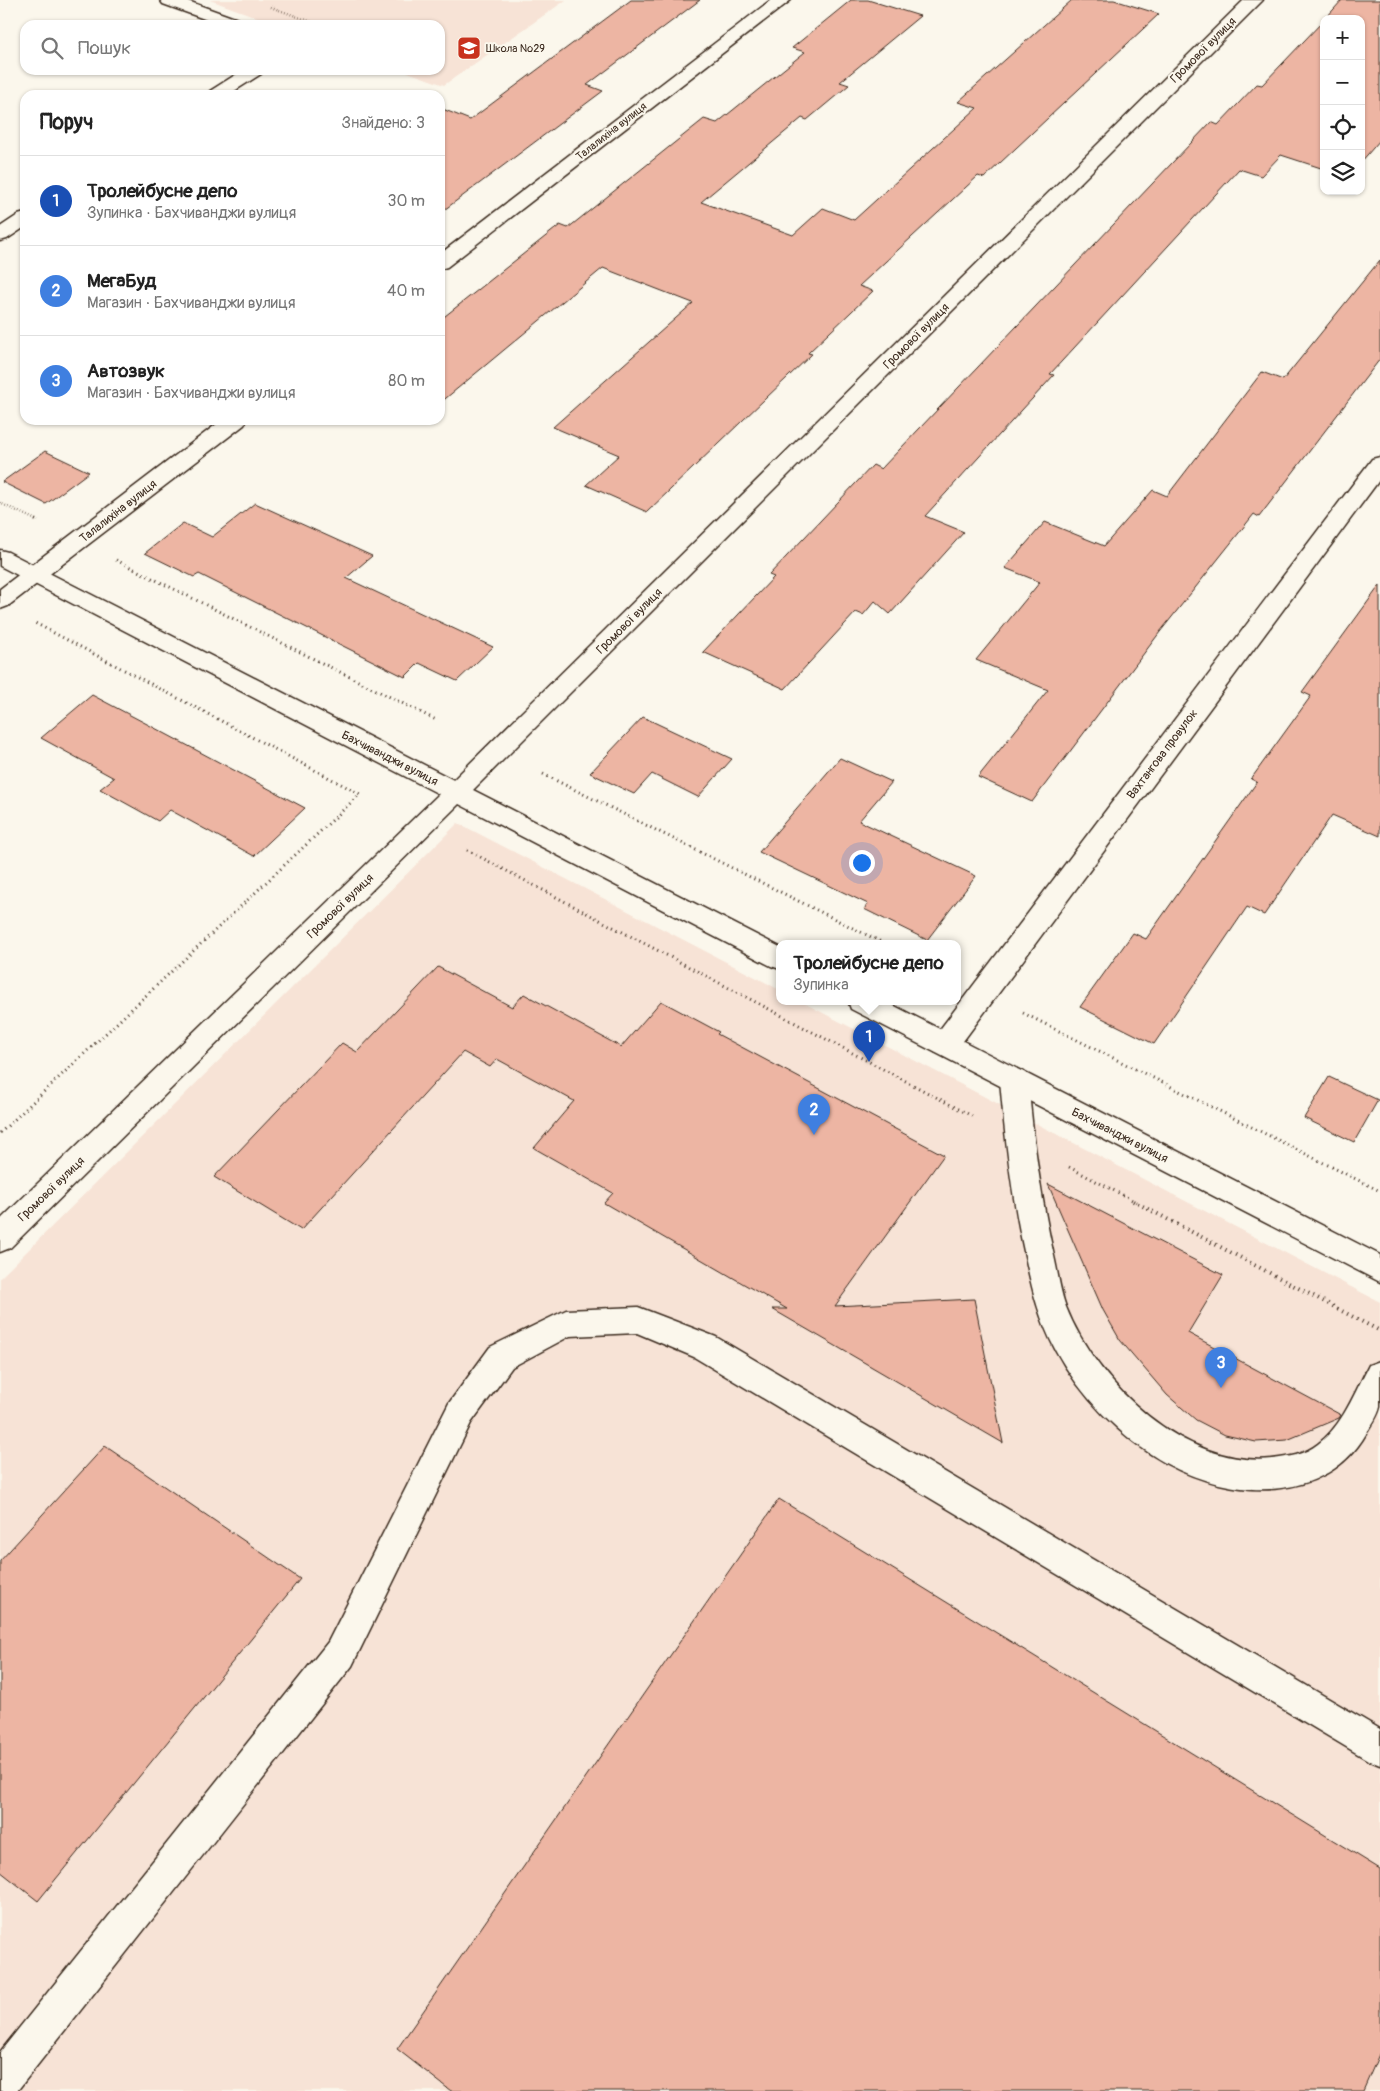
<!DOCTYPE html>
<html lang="uk">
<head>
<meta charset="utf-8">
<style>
	:root { --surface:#fff; --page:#f6f6f6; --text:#222; --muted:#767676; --line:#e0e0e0; --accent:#1a73e8 }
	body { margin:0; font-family:Pangolin,sans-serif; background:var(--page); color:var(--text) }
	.controls { position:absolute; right:15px; top:15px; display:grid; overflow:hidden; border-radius:10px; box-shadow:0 1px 4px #0004 }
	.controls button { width:45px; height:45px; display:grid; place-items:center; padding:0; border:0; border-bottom:1px solid var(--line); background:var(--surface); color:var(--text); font:25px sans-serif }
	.you { position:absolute; left:861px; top:862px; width:18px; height:18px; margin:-12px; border:4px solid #fff; border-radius:50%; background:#1a73e8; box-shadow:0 0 0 8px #1a73e833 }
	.badge { display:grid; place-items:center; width:32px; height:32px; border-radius:50%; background:var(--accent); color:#fff; font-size:16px; font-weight:700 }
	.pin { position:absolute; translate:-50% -41px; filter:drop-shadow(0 1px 2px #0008) }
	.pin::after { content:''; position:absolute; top:26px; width:18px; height:15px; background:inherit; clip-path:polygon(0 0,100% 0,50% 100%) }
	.popup { position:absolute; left:776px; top:940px; width:185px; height:65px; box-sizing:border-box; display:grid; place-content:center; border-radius:10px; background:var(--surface); filter:drop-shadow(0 1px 4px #0005); font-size:16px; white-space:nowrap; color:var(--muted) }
	.popup b { font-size:19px; color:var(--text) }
	.popup::after { content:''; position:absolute; left:50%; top:100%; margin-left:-10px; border:10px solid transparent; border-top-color:var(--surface) }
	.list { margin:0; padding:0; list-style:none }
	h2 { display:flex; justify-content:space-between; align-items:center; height:65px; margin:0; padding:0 20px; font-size:21px }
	h2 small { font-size:16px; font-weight:400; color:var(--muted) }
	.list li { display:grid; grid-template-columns:32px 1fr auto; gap:15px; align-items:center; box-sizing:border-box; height:90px; padding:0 20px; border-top:1px solid var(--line) }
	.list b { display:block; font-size:19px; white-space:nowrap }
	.list p { margin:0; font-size:16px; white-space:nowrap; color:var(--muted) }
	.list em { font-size:16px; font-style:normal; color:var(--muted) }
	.icon { flex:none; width:28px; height:28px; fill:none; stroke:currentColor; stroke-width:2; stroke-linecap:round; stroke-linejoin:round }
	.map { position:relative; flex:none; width:1380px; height:2091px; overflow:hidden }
	.search { position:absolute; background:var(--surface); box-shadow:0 1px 4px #0004; left:20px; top:20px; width:425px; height:55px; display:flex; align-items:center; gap:12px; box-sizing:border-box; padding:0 18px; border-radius:15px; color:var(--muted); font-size:19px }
	.panel { position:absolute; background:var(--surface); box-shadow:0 1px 4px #0004; left:20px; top:90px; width:425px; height:335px; border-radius:15px }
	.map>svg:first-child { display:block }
	.built { fill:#f7e3d6 }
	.building { fill:#edb5a3; stroke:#3b2a1e }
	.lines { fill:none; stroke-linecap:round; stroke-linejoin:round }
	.lane-casing { stroke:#3b2a1e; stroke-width:3 }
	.street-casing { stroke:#3b2a1e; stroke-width:3 }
	.secondary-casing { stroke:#3b2a1e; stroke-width:3 }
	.path-far2 { stroke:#3b2a1e; stroke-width:2.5; stroke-dasharray:0.5 2.5; stroke-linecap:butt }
	.path-far1 { stroke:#3b2a1e; stroke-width:3; stroke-dasharray:1 4; stroke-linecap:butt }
	.path { stroke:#3b2a1e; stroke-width:4; stroke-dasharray:1 4.5; stroke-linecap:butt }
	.lane { fill:#fbf7ec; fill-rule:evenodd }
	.street { fill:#fbf7ec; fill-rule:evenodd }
	.secondary { fill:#fbf7ec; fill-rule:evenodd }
	.labels { text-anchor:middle; stroke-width:4; stroke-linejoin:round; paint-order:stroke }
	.far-poi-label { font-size:11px; fill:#3b2a1e; stroke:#fbf7ec; text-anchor:start }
	.far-street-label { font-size:11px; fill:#3b2a1e; stroke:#fbf7ec }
	.street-label { font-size:12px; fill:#3b2a1e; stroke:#fbf7ec }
</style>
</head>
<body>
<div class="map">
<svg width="1380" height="2091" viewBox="0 0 1380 2091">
	<rect width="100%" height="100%" fill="#fbf7ec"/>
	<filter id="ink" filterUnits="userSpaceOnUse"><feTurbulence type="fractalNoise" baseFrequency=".02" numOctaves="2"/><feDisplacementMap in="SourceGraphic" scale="10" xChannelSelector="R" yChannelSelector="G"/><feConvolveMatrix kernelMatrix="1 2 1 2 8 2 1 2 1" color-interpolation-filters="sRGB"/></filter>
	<g filter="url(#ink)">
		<g class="built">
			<path d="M210 0H566L444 85 402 70H440V25H278Z"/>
			<path d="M458 823 780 990V1001H800L1380 1302V2091H0V1278Z"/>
		</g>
		<g class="building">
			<path d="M631 0H700L587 85 603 91 440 213V108L470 120Z"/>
			<path d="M851 0H868L920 16 840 82 849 85 807 120 802 118 701 202 793 235 823 208 854 220 977 108 958 102 1072 0H1114L1159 14 984 178 978 176 859 286 873 291 808 353 812 354 647 512 586 485 619 455 553 427 693 303 603 268 440 403V320L560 225 568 228 704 119 717 123 805 52 792 48Z"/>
			<path d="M1342 0H1380V140L1361 162V19H1325Z"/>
			<path d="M1324 20V169L1281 155 1261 176 1239 169 1050 374 1054 375 925 516 964 532 890 614 875 601 863 615 856 612 785 689 703 652 774 577 769 575 873 465 881 469 1211 122 1218 125 1257 84 1262 85Z"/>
			<path d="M1380 260V359L1259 517 1254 514 1160 632 1032 802 978 777 1048 690 976 660 1040 582 1005 568 1045 522 1104 546 1153 490 1167 496 1262 372 1283 380Z"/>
			<path d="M45 451 89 472 46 504 2 482Z"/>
			<path d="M255 503 372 556 346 578 493 647 457 681 419 663 405 677 199 574 194 577 145 553 183 523 212 537Z"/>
			<path d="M1380 585V836L1332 815 1264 915 1247 907 1154 1044 1080 1007 1133 933 1146 939 1257 782 1251 779 1311 696 1302 692Z"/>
			<path d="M92 695 166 734 305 808 254 856 170 810 158 821 100 789 114 778 41 738Z"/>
			<path d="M643 717 732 759 698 797 652 774 634 794 590 773Z"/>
			<path d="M840 758 892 782 859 821 976 876 927 940 864 909 868 904 759 852Z"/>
			<path d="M438 967 512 1007 524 994 621 1047 661 1001 719 1032 717 1034 944 1155 835 1306 974 1299 1003 1443 772 1309H787L604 1203 613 1193 534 1148 574 1101 497 1059 490 1067 463 1052 301 1230 214 1177 342 1043 357 1052Z"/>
			<path d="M1329 1077 1378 1100 1354 1142 1304 1118Z"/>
			<path d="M1048 1184 1223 1275 1188 1333 1341 1415 1339 1418 1287 1440 1256 1442 1225 1435 1196 1420 1167 1395 1120 1340 1103 1310Z"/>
			<path d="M105 1446 300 1579 38 1901 0 1871V1561Z"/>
			<path d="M779 1499 1380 1869V2052L1363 2091H451L397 2049Z"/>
		</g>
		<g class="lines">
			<g class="lane-casing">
				<g id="lane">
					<path d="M1014 1069 1024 1072 1028 1080C1033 1139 1041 1198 1054 1256 1058 1273 1060 1291 1066 1307 1097 1385 1185 1468 1272 1459 1289 1457 1304 1455 1318 1444 1343 1425 1355 1392 1369 1365L1380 1361C1380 1375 1380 1393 1380 1407 1378 1416 1371 1426 1366 1434 1325 1505 1231 1499 1167 1464 1121 1438 1080 1396 1055 1349 1039 1319 1032 1289 1025 1256 1012 1198 1005 1139 1000 1080L1004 1072Z"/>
					<path d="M638 1307 716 1337 1380 1729V1765L1368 1760 694 1357 637 1333 570 1336 512 1367 471 1423 352 1666 17 2091H0V2052L328 1642 449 1403 490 1347 566 1310Z"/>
				</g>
			</g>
			<g class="street-casing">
				<g id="street">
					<path d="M160 0H185L243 21 246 25H221L163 4Z"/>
					<path d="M771 0H791L447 267 440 269V254Z"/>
					<path d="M1244 0H1263L465 798 456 801 447 798 444 792 447 786Z"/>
					<path d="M243 70H264L261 74 228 95H207L210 91Z"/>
					<path d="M25 213V227L7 239 0 241V227L18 215Z"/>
					<path d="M222 420H247L244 425 8 606 0 609V589Z"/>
					<path d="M1380 457V479L955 1052 945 1055 935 1052 931 1044 935 1036 1372 459Z"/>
				</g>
			</g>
			<g class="secondary-casing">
				<g id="secondary">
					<path d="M0 550 8 552 780 947V969L771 966 459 804 10 1248 0 1252V1220L439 794 0 566Z"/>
					<path d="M848 1001H885L1380 1255V1282L851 1009Z"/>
				</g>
			</g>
			<g class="path-far2">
				<path d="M271 7 320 25"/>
				<path d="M0 503 38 521"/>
			</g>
			<g class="path-far1">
				<path d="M35 520 39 522"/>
				<path d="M116 560 438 721"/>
				<path d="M543 774 883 943"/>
				<path d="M467 850 972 1116"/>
				<path d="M1023 1013 1380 1191"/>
				<path d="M0 1133 360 794 35 623"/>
				<path d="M1069 1167 1136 1202"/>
			</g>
			<path class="path" d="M1133 1201 1380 1331"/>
			<use href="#lane" class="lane"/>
			<use href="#street" class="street"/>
			<use href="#secondary" class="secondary"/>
		</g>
	</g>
	<defs>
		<g id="school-square" transform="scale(1.25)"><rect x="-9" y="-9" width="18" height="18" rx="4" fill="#c8321e" stroke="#fbf7ec"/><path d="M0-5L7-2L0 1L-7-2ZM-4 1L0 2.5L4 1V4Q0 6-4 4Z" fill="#fff"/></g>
	</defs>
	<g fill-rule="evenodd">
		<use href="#school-square" x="469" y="48"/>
	</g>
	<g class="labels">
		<g class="far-poi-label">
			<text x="486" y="52">Школа №29</text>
		</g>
		<g class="far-street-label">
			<text transform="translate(611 131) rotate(-38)" y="4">Талалихіна вулиця</text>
		</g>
		<g class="street-label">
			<text transform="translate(1203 50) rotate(-45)" y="4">Громової вулиця</text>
			<text transform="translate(916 336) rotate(-45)" y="4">Громової вулиця</text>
			<text transform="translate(118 511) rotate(-38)" y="4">Талалихіна вулиця</text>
			<text transform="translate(629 621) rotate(-45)" y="4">Громової вулиця</text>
			<text transform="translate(1162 754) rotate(-53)" y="4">Вахтангова провулок</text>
			<text transform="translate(390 758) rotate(27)" y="4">Бахчиванджи вулиця</text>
			<text transform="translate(340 906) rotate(-44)" y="4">Громової вулиця</text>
			<text transform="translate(1120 1135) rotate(27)" y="4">Бахчиванджи вулиця</text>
			<text transform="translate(51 1189) rotate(-44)" y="4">Громової вулиця</text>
		</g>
	</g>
</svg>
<div class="controls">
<button>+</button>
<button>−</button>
<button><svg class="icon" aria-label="locate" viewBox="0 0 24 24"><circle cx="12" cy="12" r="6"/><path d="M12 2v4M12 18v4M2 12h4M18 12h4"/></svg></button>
<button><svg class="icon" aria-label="layers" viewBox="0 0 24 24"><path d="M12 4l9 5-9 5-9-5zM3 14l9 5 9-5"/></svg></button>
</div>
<div class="you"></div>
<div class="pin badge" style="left:869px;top:1062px;background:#1a4fb4">1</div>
<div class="popup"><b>Тролейбусне депо</b>Зупинка</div>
<div class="pin badge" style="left:814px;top:1135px;background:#3f7fe0">2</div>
<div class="pin badge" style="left:1221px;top:1388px;background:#3f7fe0">3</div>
<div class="search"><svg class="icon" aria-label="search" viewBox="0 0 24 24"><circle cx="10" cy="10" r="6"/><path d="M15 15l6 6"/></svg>Пошук</div>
<section class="panel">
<h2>Поруч<small>Знайдено: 3</small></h2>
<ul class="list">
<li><span class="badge" style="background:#1a4fb4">1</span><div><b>Тролейбусне депо</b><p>Зупинка · Бахчиванджи вулиця</p></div><em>30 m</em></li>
<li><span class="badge" style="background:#3f7fe0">2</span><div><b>МегаБуд</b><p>Магазин · Бахчиванджи вулиця</p></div><em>40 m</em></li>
<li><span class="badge" style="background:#3f7fe0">3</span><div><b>Автозвук</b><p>Магазин · Бахчиванджи вулиця</p></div><em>80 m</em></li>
</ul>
</section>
</div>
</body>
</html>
